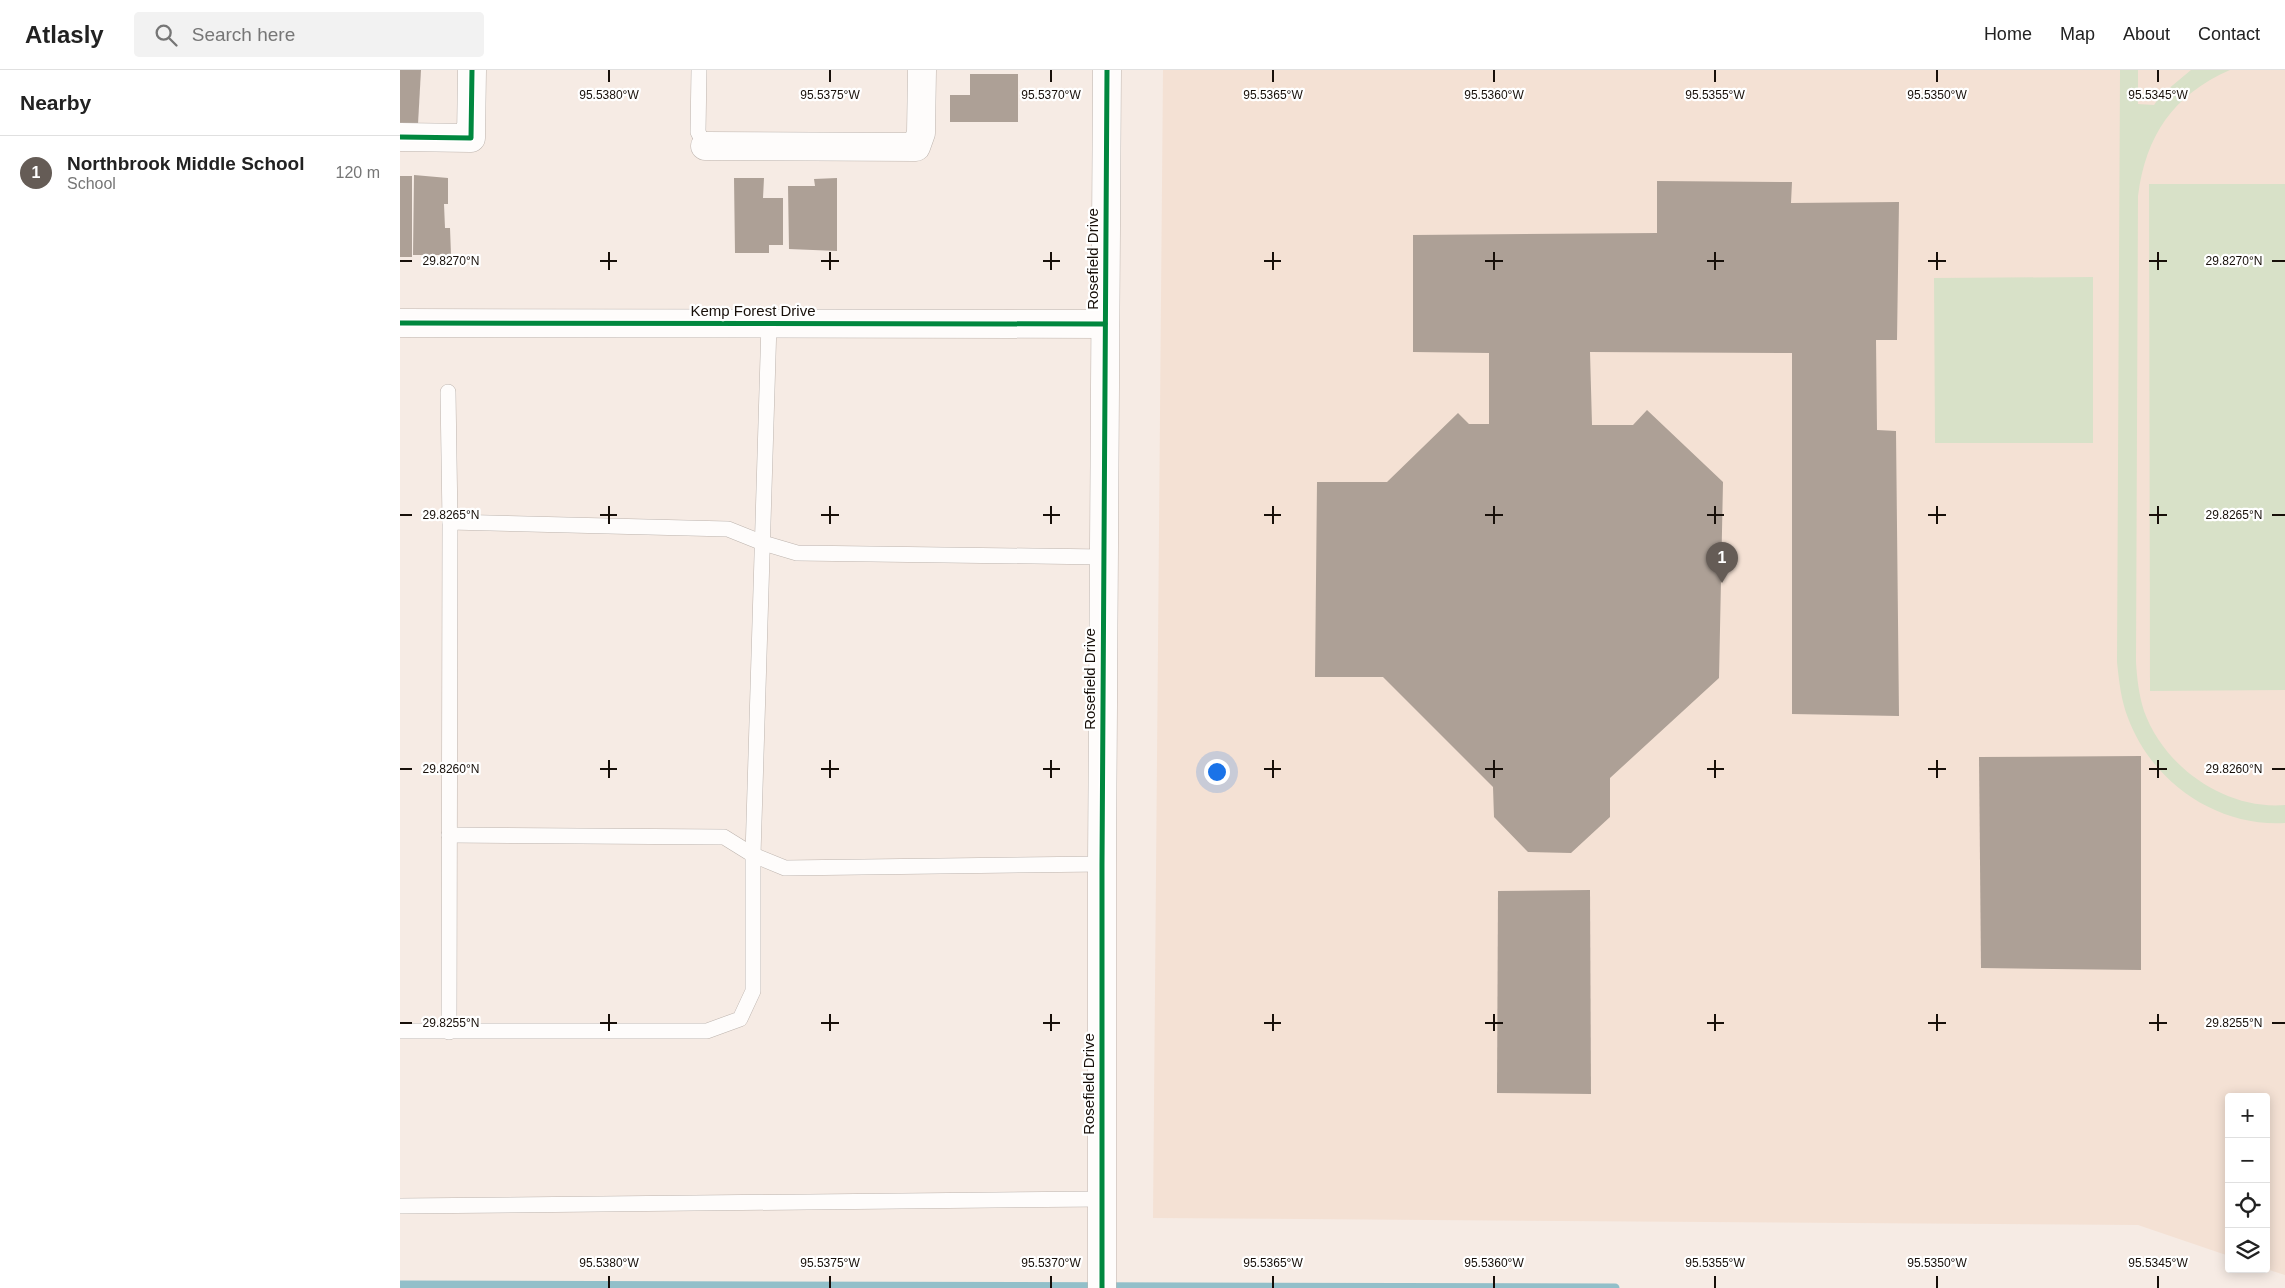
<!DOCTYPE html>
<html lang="en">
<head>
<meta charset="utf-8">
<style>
	:root { --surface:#fff; --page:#f2f2f2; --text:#222; --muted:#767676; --line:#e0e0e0; --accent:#655c56 }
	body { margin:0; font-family:Helvetica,sans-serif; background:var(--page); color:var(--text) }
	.controls { position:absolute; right:15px; bottom:15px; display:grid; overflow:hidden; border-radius:5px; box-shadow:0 2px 12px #0003 }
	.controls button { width:45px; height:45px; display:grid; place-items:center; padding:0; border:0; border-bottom:1px solid var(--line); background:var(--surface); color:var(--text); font:25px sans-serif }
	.you { position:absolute; left:816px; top:701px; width:18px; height:18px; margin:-12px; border:4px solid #fff; border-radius:50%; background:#1a73e8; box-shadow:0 0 0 8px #1a73e833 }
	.badge { display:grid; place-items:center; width:32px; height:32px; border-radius:50%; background:var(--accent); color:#fff; font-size:16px; font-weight:700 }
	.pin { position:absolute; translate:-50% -41px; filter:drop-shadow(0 1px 2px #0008) }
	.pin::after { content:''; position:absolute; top:26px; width:18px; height:15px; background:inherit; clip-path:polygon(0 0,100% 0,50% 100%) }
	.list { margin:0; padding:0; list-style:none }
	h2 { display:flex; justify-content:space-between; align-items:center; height:65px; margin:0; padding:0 20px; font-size:21px }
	h2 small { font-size:16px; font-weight:400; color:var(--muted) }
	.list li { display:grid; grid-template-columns:32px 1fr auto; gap:15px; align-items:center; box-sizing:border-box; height:75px; padding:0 20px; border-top:1px solid var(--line) }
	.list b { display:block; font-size:19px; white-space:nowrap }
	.list p { margin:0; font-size:16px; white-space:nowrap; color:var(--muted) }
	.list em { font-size:16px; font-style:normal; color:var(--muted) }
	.icon { flex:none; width:28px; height:28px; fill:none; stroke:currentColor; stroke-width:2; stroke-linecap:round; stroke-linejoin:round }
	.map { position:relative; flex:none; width:1885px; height:1218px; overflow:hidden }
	header { display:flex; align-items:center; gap:30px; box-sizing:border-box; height:70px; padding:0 25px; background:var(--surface); border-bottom:1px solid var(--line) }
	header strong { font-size:24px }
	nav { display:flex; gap:28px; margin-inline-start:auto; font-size:18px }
	.search { width:350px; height:45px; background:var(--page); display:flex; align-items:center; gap:12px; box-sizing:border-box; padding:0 18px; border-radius:5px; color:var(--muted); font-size:19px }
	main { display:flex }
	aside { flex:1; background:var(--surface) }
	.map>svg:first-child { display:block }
	.built { fill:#f4e1d4 }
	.green { fill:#d8e1c8 }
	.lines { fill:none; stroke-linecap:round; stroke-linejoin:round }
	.stream { stroke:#92bfc9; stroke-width:9 }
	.building { fill:#ada096 }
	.service-casing { stroke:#bdb4ae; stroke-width:16 }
	.minor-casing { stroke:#bdb4ae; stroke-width:29 }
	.tertiary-casing { stroke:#bdb4ae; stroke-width:29 }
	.service { stroke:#fefcfb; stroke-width:15 }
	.minor { stroke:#fefcfb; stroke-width:28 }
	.tertiary { stroke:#fefcfb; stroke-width:28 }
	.cycleway-casing { stroke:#fff; stroke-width:8 }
	.cycleway { stroke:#00873e; stroke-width:5 }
	.ticks { fill:none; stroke:#170f09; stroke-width:2 }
	.labels { text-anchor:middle; stroke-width:4.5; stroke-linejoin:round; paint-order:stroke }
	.street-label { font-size:15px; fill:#170f09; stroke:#fff }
	.ticks-label { font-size:12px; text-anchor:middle; fill:#170f09; stroke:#fff; stroke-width:4.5; stroke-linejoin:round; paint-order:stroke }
</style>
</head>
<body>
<header>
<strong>Atlasly</strong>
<div class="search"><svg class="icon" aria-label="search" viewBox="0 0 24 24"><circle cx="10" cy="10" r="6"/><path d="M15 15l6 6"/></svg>Search here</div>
<nav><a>Home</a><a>Map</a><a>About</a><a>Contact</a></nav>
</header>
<main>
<aside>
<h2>Nearby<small></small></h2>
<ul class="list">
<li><span class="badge">1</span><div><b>Northbrook Middle School</b><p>School</p></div><em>120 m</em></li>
</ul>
</aside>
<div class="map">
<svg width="1885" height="1218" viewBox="0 0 1885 1218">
	<rect width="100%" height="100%" fill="#f6ebe4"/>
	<path class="built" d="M763 0H1885V1205L1866 1199V1027H1829V1186L1738 1155 753 1148Z"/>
	<g class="green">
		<path d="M1720 0H1738V34L1754 35 1761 25 1791 0H1830C1773 25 1746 65 1738 126L1736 592C1737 609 1739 625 1744 641 1764 697 1825 740 1885 735V753C1816 757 1752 712 1728 648 1721 630 1719 611 1717 592Z"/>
		<path d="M1749 114H1885V620L1750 621Z"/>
		<path d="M1693 207V373H1535L1534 208Z"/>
	</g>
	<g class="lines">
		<path class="stream" d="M0 1215 1215 1218"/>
	</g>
	<g class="building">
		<path d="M0 0H21L18 54 0 58Z"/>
		<path d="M570 4H618V52H550V25H570Z"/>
		<path d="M14 105 48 108V134H44L45 158H50L51 185H13Z"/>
		<rect x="0" y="106" width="12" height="81"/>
		<path d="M334 108H364L363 128H383V175H369V183H335Z"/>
		<path d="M437 108V181L389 179 388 116H415L414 109Z"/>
		<path d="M1257 111 1392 112 1391 133 1499 132 1497 270H1476L1477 360 1496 361 1499 646 1392 644V283L1190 282 1192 355H1233L1247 340 1323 412 1319 608 1210 708V747L1171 783 1128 782 1094 747 1093 717 983 607H915L917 412H987L1058 343 1069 354H1089V283L1013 282V165L1257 163Z"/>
		<path d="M1741 686V900L1581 898 1579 687Z"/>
		<path d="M1190 820 1191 1024 1097 1023 1098 821Z"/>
	</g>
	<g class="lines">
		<g class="service-casing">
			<g id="service">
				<path d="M299 0 298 62 305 76"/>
				<path d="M48 322 50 452 49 962"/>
				<path d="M50 452 328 459 363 473 397 483 704 487"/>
				<path d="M49 765 324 767 353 785 385 798 702 794"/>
				<path d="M0 961H307L340 949 353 921V785L369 253"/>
				<path d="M0 1136 702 1129"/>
			</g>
		</g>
		<g class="minor-casing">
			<g id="minor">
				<path d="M0 67 71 68 72 0"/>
				<path d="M305 76 516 77 521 63 522 0"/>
			</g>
		</g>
		<g class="tertiary-casing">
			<g id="tertiary">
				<path d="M0 253 705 254"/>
				<path d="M702 1218V794L707 0"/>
			</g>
		</g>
		<use href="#service" class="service"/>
		<use href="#minor" class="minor"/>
		<use href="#tertiary" class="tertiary"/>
		<g class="cycleway-casing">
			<g id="cycleway">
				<path d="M0 67 71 68 72 0"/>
				<path d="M0 253 705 254"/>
				<path d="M702 1218V794L707 0"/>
			</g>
		</g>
		<use href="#cycleway" class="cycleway"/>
	</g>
	<path class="ticks" d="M209 0V12M430 0V12M651 0V12M873 0V12M1094 0V12M1315 0V12M1537 0V12M1758 0V12M209 182V200M430 182V200M651 182V200M873 182V200M1094 182V200M1315 182V200M1537 182V200M1758 182V200M0 191H12M200 191H217M421 191H439M643 191H660M864 191H881M1085 191H1103M1307 191H1324M1528 191H1546M1749 191H1767M1872 191H1885M209 436V454M430 436V454M651 436V454M873 436V454M1094 436V454M1315 436V454M1537 436V454M1758 436V454M0 445H12M200 445H217M421 445H439M643 445H660M864 445H881M1085 445H1103M1307 445H1324M1528 445H1546M1749 445H1767M1872 445H1885M209 690V708M430 690V708M651 690V708M873 690V708M1094 690V708M1315 690V708M1537 690V708M1758 690V708M0 699H12M200 699H217M421 699H439M643 699H660M864 699H881M1085 699H1103M1307 699H1324M1528 699H1546M1749 699H1767M1872 699H1885M209 944V961M430 944V961M651 944V961M873 944V961M1094 944V961M1315 944V961M1537 944V961M1758 944V961M0 953H12M200 953H217M421 953H439M643 953H660M864 953H881M1085 953H1103M1307 953H1324M1528 953H1546M1749 953H1767M1872 953H1885M209 1206V1218M430 1206V1218M651 1206V1218M873 1206V1218M1094 1206V1218M1315 1206V1218M1537 1206V1218M1758 1206V1218"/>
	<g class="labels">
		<g class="street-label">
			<text transform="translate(693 189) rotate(-90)" y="5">Rosefield Drive</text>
			<text x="353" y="246">Kemp Forest Drive</text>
			<text transform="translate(690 609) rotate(-90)" y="5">Rosefield Drive</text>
			<text transform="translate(689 1014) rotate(-90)" y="5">Rosefield Drive</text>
		</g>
	</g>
	<g class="ticks-label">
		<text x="209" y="29">95.5380°W</text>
		<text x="430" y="29">95.5375°W</text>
		<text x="651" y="29">95.5370°W</text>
		<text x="873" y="29">95.5365°W</text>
		<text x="1094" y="29">95.5360°W</text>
		<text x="1315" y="29">95.5355°W</text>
		<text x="1537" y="29">95.5350°W</text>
		<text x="1758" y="29">95.5345°W</text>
		<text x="51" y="195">29.8270°N</text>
		<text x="1834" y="195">29.8270°N</text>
		<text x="51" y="449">29.8265°N</text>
		<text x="1834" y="449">29.8265°N</text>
		<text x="51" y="703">29.8260°N</text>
		<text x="1834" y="703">29.8260°N</text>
		<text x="51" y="957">29.8255°N</text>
		<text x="1834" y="957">29.8255°N</text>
		<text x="209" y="1197">95.5380°W</text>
		<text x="430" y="1197">95.5375°W</text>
		<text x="651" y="1197">95.5370°W</text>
		<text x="873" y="1197">95.5365°W</text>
		<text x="1094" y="1197">95.5360°W</text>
		<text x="1315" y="1197">95.5355°W</text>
		<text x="1537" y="1197">95.5350°W</text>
		<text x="1758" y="1197">95.5345°W</text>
	</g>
</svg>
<div class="controls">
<button>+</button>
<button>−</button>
<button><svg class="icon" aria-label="locate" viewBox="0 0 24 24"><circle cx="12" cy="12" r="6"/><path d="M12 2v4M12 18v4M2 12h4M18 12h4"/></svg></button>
<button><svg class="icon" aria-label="layers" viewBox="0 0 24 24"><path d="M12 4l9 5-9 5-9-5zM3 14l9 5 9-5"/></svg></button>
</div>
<div class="you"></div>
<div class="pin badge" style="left:1322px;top:513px">1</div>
</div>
</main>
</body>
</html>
